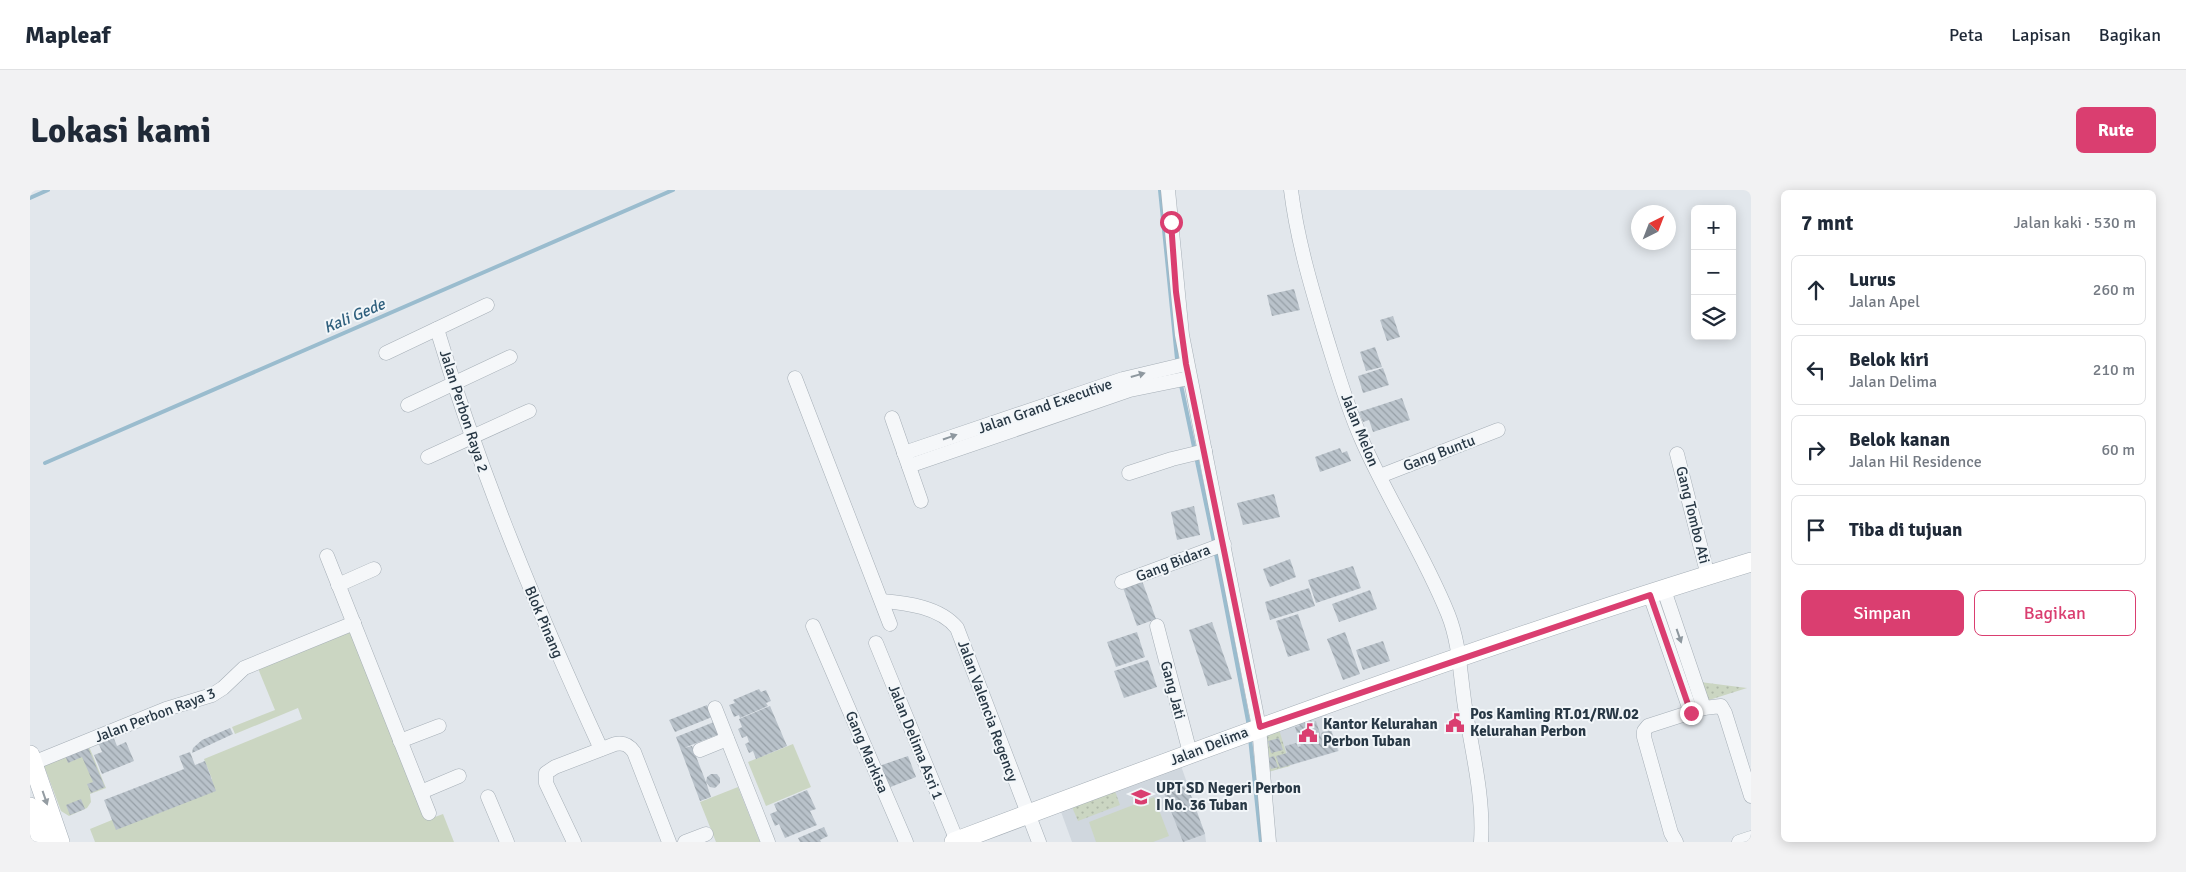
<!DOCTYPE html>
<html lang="id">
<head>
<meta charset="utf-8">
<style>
	:root { --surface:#fff; --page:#f2f2f3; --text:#1f2937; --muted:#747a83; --line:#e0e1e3; --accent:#da3e70 }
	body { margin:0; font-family:Signika,sans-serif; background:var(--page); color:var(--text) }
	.controls { position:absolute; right:15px; top:15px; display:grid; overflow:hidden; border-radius:8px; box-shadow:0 2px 12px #0003 }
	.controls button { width:45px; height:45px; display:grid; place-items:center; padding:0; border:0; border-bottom:1px solid var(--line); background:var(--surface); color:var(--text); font:25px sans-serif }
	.compass { position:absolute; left:1601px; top:15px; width:45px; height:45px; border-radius:50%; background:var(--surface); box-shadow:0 2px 12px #0003; rotate:42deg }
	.stop { position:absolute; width:15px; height:15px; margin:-11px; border:4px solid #da3e70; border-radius:50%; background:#fff }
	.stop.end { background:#da3e70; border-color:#fff; box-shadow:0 1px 5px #0008 }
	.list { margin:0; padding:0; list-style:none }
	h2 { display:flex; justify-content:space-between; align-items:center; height:65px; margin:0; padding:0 20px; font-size:21px }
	h2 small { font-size:16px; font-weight:400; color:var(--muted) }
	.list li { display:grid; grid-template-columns:32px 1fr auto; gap:15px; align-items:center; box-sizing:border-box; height:70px; margin:0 10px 10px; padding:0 10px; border:1px solid var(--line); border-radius:8px }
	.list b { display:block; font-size:19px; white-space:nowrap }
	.list p { margin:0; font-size:16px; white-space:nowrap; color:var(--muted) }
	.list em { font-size:16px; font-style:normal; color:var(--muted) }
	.actions { display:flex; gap:10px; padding:15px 20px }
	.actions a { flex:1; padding:11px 0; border:1px solid var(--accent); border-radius:8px; text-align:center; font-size:18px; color:var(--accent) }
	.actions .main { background:var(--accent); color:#fff }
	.icon { flex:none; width:28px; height:28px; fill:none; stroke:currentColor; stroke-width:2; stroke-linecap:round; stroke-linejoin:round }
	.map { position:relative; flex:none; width:1721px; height:652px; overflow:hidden; border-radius:8px }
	header { display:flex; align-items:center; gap:30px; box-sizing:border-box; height:70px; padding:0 25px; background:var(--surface); border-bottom:1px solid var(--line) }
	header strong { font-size:24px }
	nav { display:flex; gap:28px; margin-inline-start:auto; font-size:18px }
	.intro { display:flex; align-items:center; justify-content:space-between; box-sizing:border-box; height:120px; padding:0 30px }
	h1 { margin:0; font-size:35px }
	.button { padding:12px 22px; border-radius:8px; background:var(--accent); color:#fff; font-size:18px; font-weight:700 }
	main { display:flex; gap:30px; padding:0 30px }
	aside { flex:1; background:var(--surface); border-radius:8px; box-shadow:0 2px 12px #0003 }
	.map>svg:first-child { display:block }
	.built { fill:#d0d7de }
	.green { fill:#cbd6c2 }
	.park { fill:url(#park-dots) }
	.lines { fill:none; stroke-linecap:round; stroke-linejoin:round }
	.stream { stroke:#9abcce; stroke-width:4 }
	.building { fill:url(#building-back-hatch) }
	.street-casing { stroke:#a6afb7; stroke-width:15 }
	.secondary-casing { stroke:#a6afb7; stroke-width:20 }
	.street { stroke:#f5f7f9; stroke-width:14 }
	.secondary { stroke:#fff; stroke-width:19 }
	.oneway { fill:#8e989f }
	.oneway2 { fill:#949ca2 }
	.route { stroke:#da3e70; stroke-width:6 }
	.labels { text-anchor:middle; stroke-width:4; stroke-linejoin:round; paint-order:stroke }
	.street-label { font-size:15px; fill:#283845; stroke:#f2f6f9 }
	.poi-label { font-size:15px; font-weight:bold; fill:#283845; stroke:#f2f6f9; text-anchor:start }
	.water-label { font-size:16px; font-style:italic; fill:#2f5f7d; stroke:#f2f6f9 }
</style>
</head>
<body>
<header>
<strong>Mapleaf</strong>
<nav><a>Peta</a><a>Lapisan</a><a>Bagikan</a></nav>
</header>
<div class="intro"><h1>Lokasi kami</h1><a class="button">Rute</a></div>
<main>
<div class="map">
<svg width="1721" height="652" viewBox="0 0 1721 652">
	<defs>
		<pattern id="park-dots" width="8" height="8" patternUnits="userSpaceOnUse" patternTransform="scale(1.25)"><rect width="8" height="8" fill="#cbd6c2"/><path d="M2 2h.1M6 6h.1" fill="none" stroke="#aeb8a8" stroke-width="1.8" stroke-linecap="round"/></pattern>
		<pattern id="building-back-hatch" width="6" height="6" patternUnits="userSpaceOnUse" patternTransform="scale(1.25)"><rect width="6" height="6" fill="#b9c2ca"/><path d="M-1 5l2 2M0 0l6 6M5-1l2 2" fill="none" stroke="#969fa6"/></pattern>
	</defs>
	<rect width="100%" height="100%" fill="#e2e7ec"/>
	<g class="built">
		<path d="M1294 520 1309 561 1238 582 1239 541Z"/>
		<path d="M1150 573 1175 644 1176 652H1042L1030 619Z"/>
	</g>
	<g class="green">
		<path d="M322 437 397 630 413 624 424 652H65L60 639 182 589 174 569 272 529 268 518 205 544 202 537 245 520 227 476Z"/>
		<path d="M58 554 76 598 60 604 61 612 57 618 39 626 31 621 13 573Z"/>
		<path d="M763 554 781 597 736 616 718 572Z"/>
		<path d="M708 597 730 652H686L670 612Z"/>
		<path d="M1124 607 1139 646 1123 652H1066L1059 632Z"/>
	</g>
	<g class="park">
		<path d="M1670 492 1717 498 1676 511Z"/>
		<path d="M1248 536 1260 576 1238 582 1235 547 1239 541Z"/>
		<path d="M1085 601 1090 615 1048 631 1042 617Z"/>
	</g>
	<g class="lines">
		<g class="stream">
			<path d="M1130 0 1147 169"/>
			<path d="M0 8 18 0"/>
			<path d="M1151 195 1184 352"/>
			<path d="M15 273 643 0"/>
			<path d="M1186 364 1219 536"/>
			<path d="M1220 548 1231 652"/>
		</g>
	</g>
	<g class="building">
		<path d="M1264 99 1270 120 1242 126 1237 105Z"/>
		<path d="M1363 126 1370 147 1357 151 1350 130Z"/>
		<path d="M1345 157 1352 177 1336 181 1330 162Z"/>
		<path d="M1353 178 1359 195 1333 203 1328 186Z"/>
		<path d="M1372 208 1380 230 1343 242 1339 230 1333 232 1329 222Z"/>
		<path d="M1310 258 1312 263 1317 261 1321 271 1290 282 1285 267Z"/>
		<path d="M1244 304 1250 327 1213 335 1207 313Z"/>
		<path d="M1164 316 1170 345 1147 350 1141 322Z"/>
		<path d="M1260 369 1266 387 1240 397 1233 379Z"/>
		<path d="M1323 376 1331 398 1286 413 1278 390Z"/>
		<path d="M1111 388 1126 429 1107 436 1092 395Z"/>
		<path d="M1279 398 1285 416 1240 430 1235 412Z"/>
		<path d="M1340 400 1347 419 1309 432 1302 414Z"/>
		<path d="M1268 424 1280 460 1258 467 1246 431Z"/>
		<path d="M1182 432 1202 489 1178 496 1159 440Z"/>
		<path d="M1107 442 1115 467 1086 477 1077 452Z"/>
		<path d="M1315 442 1330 484 1313 490 1297 449Z"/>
		<path d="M1353 451 1360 471 1333 480 1326 460Z"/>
		<path d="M1118 470 1127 497 1094 508 1084 481Z"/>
		<path d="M729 499 731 502 736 500 741 511 736 513 738 516 710 528 709 525 704 527 699 515 705 513 703 510Z"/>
		<path d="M677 515 682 527 645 542 639 530Z"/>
		<path d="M740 516 757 556 726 569 723 561 719 563 715 554 719 552 717 546 712 548 708 539 712 537 709 529Z"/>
		<path d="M1281 529 1282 532 1286 531 1292 550 1291 543 1301 540 1308 561 1250 578 1246 566 1257 563 1255 556 1266 553 1268 557 1271 556 1265 537 1270 536 1268 532Z"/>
		<path d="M684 532 689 544 654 558 662 556 676 592 677 587 681 584H687L690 588V593L685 598 680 597 676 592 681 607 670 611 646 547Z"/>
		<path d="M200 538 203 544 162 563 163 558 172 550Z"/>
		<path d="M83 546 87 556 96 552 104 571 72 584 64 565 72 562 68 552Z"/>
		<path d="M1249 548 1253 560 1241 563 1238 551Z"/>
		<path d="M57 555 75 597 61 603 57 594 63 592 52 567 38 573 35 565Z"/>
		<path d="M160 562 165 575 175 571 186 601 86 640 74 610 154 579 149 566Z"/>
		<path d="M878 566 886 587 858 598 849 576Z"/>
		<path d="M1244 566 1248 577 1241 579 1238 568Z"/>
		<path d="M1157 595 1175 644 1153 652 1134 603Z"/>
		<path d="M777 600 786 619 780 621 787 635 755 648 749 634 745 636 740 624 747 621 744 614Z"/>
		<path d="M51 609 55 619 40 625 36 615Z"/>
		<path d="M794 637 798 646 790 650 791 652H770L768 648Z"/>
	</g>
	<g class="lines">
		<g class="street-casing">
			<g id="street">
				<path d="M1138 0 1152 145 1229 537 1239 652"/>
				<path d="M1261 0C1267 49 1281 96 1295 143 1306 178 1316 214 1331 248 1357 308 1393 362 1418 424 1430 454 1430 485 1435 517 1442 561 1454 607 1451 652"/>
				<path d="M407 139C450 283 508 422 571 559"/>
				<path d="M356 163 457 115"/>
				<path d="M765 188 860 434"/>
				<path d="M378 215 480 167"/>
				<path d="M862 228 891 311"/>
				<path d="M874 263 1093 189 1156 174"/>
				<path d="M1647 264 1678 386"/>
				<path d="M398 267 499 221"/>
				<path d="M879 276 1100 200 1159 188"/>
				<path d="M1099 283 1142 269 1175 261"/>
				<path d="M1350 286 1468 240"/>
				<path d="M297 366 399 623"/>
				<path d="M1092 392 1194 354"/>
				<path d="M308 395 344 379"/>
				<path d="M1634 400 1674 518"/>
				<path d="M1620 405 1661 523"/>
				<path d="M852 411C877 413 910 417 927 438L1009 652"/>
				<path d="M783 436 876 652"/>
				<path d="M1127 436 1160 563"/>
				<path d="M846 453 927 651"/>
				<path d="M685 518 738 652"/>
				<path d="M370 551 409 536"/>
				<path d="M670 560 697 549"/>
				<path d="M3 573 136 519 182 505 193 498 214 478 324 433"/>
				<path d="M391 602 429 586"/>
				<path d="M458 607 477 652"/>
				<path d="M544 652 516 593V583L525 577 585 554C594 552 599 555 604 562L639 652"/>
				<path d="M655 652 676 644"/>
				<path d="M1646 652 1641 643 1614 547V541L1618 536 1674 518 1691 516 1695 523 1721 606"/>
				<path d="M1709 652 1721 648"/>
			</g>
		</g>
		<g class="secondary-casing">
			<g id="secondary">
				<path d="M0 565 30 652"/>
				<path d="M0 617 12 652"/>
				<path d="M924 652C1187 553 1452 454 1721 372"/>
			</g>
		</g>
		<use href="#street" class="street"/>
		<use href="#secondary" class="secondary"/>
	</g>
	<defs><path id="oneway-solid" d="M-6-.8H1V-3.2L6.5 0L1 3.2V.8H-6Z" transform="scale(1.25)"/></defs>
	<g class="oneway">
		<use href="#oneway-solid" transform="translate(1108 185) rotate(-16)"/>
		<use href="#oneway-solid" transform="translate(920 247) rotate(-19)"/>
		<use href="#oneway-solid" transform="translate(1649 446) rotate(71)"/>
	</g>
	<use class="oneway2" href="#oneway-solid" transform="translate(15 608) rotate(71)"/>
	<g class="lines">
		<path class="route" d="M1141 32 1146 102 1156 174 1230 537 1620 405 1661 523"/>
	</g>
	<defs>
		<g id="civic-bare" transform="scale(1.5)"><path d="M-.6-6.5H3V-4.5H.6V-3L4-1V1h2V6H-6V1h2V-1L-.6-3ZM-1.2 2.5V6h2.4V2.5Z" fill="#da3e70" stroke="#f2f6f9" stroke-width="2.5" paint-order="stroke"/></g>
		<g id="school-bare" transform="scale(1.5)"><path d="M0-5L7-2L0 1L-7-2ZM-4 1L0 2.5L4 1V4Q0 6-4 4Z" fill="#da3e70" stroke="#f2f6f9" stroke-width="2.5" paint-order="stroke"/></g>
	</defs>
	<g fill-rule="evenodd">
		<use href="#civic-bare" x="1425" y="533"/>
		<use href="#civic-bare" x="1278" y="543"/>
		<use href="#school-bare" x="1111" y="607"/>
	</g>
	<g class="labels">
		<g class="street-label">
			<text transform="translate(1015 216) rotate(-19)" y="5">Jalan Grand Executive</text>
			<text transform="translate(434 221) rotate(72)" y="5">Jalan Perbon Raya 2</text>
			<text transform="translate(1330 240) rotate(68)" y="5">Jalan Melon</text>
			<text transform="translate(1409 263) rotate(-21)" y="5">Gang Buntu</text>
			<text transform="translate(1663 325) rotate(76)" y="5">Gang Tombo Ati</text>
			<text transform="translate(1143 373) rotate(-21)" y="5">Gang Bidara</text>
			<text transform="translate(514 432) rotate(67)" y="5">Blok Pinang</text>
			<text transform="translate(1143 500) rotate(75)" y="5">Gang Jati</text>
			<text transform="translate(958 521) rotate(70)" y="5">Jalan Valencia Regency</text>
			<text transform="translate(125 525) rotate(-21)" y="5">Jalan Perbon Raya 3</text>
			<text transform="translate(886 552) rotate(68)" y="5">Jalan Delima Asri 1</text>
			<text transform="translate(1179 556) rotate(-21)" y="5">Jalan Delima</text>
			<text transform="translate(837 562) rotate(67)" y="5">Gang Markisa</text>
		</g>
		<g class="poi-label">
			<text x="1440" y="529">Pos Kamling RT.01/RW.02<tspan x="1440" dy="17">Kelurahan Perbon</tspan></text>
			<text x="1293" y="539">Kantor Kelurahan<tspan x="1293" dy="17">Perbon Tuban</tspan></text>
			<text x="1126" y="603">UPT SD Negeri Perbon<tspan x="1126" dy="17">I No. 36 Tuban</tspan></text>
		</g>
		<g class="water-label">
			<text transform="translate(324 125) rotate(-23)" y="6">Kali Gede</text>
		</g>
	</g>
</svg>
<div class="controls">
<button>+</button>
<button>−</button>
<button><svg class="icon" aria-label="layers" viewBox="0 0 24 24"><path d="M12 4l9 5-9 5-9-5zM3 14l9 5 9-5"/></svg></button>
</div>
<svg class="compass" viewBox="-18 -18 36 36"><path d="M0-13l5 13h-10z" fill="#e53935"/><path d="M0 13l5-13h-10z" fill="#747a83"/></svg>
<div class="stop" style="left:1141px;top:32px"></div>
<div class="stop end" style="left:1661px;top:523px"></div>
</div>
<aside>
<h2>7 mnt<small>Jalan kaki · 530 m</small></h2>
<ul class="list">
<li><svg class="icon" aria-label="ahead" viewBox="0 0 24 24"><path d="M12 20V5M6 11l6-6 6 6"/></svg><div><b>Lurus</b><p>Jalan Apel</p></div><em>260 m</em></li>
<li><svg class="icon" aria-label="left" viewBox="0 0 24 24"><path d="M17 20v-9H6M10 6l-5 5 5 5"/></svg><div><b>Belok kiri</b><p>Jalan Delima</p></div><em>210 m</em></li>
<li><svg class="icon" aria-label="right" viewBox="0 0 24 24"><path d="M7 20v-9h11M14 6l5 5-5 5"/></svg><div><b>Belok kanan</b><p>Jalan Hil Residence</p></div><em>60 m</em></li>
<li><svg class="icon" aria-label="arrive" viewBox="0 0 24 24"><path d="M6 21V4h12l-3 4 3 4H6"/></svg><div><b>Tiba di tujuan</b></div></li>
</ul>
<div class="actions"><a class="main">Simpan</a><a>Bagikan</a></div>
</aside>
</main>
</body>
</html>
